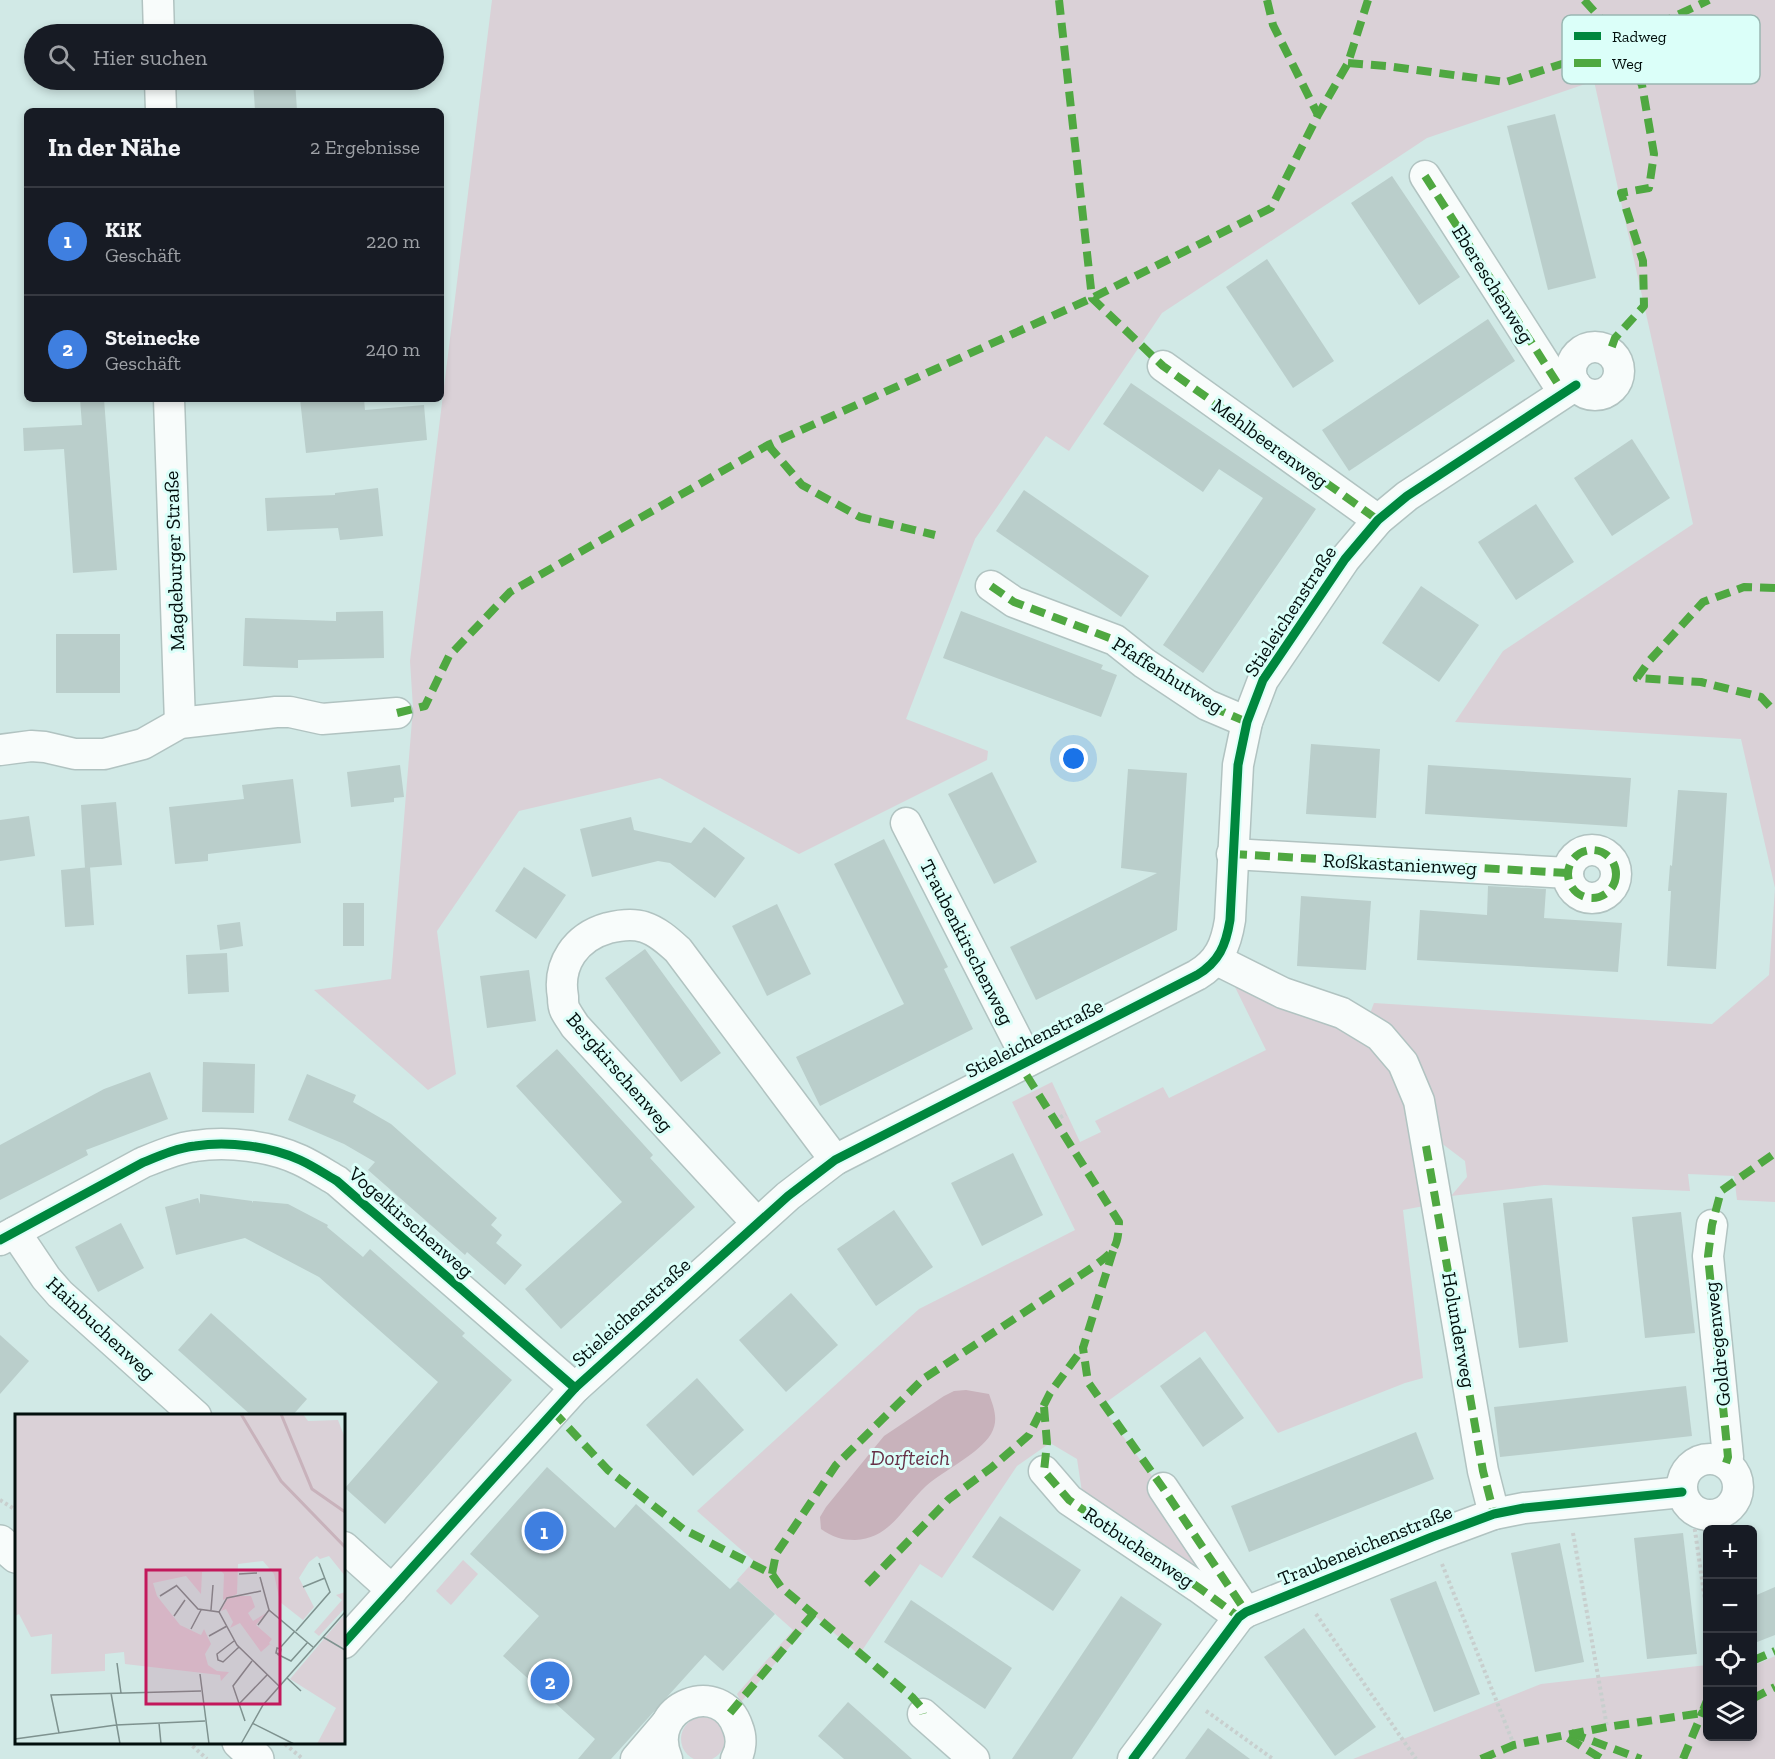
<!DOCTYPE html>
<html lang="de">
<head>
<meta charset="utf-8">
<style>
	:root { --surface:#171b24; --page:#20242c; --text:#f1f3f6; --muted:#9ea1a6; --line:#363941; --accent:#8c9099 }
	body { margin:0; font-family:"Zilla Slab",serif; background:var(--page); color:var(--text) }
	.controls { position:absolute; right:18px; bottom:18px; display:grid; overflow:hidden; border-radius:9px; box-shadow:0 3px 9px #0003 }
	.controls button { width:54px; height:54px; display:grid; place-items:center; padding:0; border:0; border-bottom:2px solid var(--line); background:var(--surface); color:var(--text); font:30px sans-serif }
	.you { position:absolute; left:1074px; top:759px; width:21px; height:21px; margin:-15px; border:4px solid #fff; border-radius:50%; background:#1a73e8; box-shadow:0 0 0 9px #1a73e833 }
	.badge { display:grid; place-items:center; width:39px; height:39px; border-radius:50%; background:var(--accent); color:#fff; font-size:20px; font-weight:700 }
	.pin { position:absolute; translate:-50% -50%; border:3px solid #fff; box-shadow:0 2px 6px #0006 }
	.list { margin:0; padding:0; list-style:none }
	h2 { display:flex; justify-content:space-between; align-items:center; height:78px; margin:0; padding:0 24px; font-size:26px }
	h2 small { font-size:20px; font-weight:400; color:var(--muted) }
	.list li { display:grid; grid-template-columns:39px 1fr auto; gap:18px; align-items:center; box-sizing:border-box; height:108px; padding:0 24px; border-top:2px solid var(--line) }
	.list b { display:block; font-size:22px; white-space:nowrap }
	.list p { margin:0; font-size:20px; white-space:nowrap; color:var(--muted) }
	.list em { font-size:20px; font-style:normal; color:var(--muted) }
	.icon { flex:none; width:33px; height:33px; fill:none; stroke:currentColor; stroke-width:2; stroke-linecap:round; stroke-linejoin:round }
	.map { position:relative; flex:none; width:1775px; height:1759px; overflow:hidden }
	.search { position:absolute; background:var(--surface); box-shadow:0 3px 9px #0003; left:24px; top:24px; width:420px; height:66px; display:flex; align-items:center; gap:15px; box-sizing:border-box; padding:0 21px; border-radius:33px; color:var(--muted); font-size:22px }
	.panel { position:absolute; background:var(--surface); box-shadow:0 3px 9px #0003; left:24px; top:108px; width:420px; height:294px; border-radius:9px }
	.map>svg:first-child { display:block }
	.green { fill:#dad1d7 }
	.water { fill:#c8b2bb }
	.building { fill:#bacecb }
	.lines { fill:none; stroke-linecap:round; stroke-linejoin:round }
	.minor-casing { stroke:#b1c3c1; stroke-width:33 }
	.major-casing { stroke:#b1c3c1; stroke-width:36 }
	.path { stroke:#c8cfce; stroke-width:4; stroke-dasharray:3 3; stroke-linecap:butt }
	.minor { stroke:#f8fcfb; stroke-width:30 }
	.major { stroke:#f8fcfb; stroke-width:33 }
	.quiet { stroke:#4fa841; stroke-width:8; stroke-dasharray:15 8; stroke-linecap:butt }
	.cycleway-casing { stroke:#dbfff9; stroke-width:13 }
	.cycleway { stroke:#00873e; stroke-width:9 }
	.labels { text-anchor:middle; stroke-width:6; stroke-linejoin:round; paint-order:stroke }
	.street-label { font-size:20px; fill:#020f0d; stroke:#dbfff9 }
	.water-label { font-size:21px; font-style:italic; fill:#652e45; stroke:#dbfff9 }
	.inset-river { fill:none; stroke:#c8b2bb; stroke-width:3 }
	.inset-road { fill:none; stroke:#7e928f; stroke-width:1.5 }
	.view { fill:#c2185b; fill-opacity:0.15; stroke:#c2185b; stroke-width:3 }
	.inset-edge { fill:none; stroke:#020f0d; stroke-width:3 }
	.key { fill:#dbfff9; stroke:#9ab7b2; stroke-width:1.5 }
	.key-label { font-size:16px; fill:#020f0d }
</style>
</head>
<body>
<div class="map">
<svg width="1775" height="1759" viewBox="0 0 1775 1759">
	<rect width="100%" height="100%" fill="#d1e9e6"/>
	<g class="green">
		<path d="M492 0H1775V1202L1737 1200 1734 1176 1688 1174 1690 1191 1544 1185 1451 1196 1467 1177 1465 1161 1436 1139 1369 1016 1374 1003 1712 1024 1769 975 1775 888 1741 739 1455 722 1503 651 1693 524 1594 81 1427 138 1162 313 1069 451 1046 436 975 539 906 719 988 751 987 760 799 854 660 778 519 811 437 931 456 1074 428 1090 314 990 391 979 413 708 410 661Z"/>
		<path d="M1233 983 1366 1038 1405 1089 1424 1206 1403 1210 1423 1378 1405 1383 1278 1433 1205 1331 1101 1406 1160 1487 1149 1495 1203 1572 1202 1573 1082 1492 1077 1459 1050 1443 1017 1466 942 1578 920 1564 859 1655 816 1617 741 1702 737 1694 793 1630 737 1580 754 1561 697 1511 919 1309 1075 1230 1012 1102 1052 1082 1080 1142 1101 1132 1095 1121 1163 1087 1169 1098 1266 1050Z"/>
		<path d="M463 1560 478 1574 451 1605 436 1591Z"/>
		<path d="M1775 1656V1759H1353L1541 1684 1707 1665 1708 1736H1752L1753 1666Z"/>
		<circle cx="703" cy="1739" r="22"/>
	</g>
	<path class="water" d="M966 1390 989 1394C994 1408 999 1420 991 1434 979 1454 944 1470 926 1486 904 1506 890 1539 855 1540 842 1540 832 1537 821 1529L820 1517 826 1507 884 1436 944 1396 954 1391Z"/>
	<g class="building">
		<path d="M253 80H295L297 111H255Z"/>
		<path d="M1555 114 1596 278 1548 290 1507 126Z"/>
		<path d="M1392 176 1460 277 1419 305 1351 203Z"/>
		<path d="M1267 259 1334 361 1293 388 1226 287Z"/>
		<path d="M1488 319 1515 361 1349 471 1322 430Z"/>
		<path d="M1131 383 1316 509 1203 673 1163 645 1263 498 1219 469 1203 492 1103 424Z"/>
		<path d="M80 399H104L117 570 73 573 64 449 24 451 23 428 82 425Z"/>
		<path d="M300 399H364L365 410 424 405 427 440 306 453Z"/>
		<path d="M1632 439 1670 498 1612 536 1574 478Z"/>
		<path d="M378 488 383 536 340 540 338 528 267 531 265 498 335 495V493Z"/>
		<path d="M1024 490 1149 576 1121 617 996 531Z"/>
		<path d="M1536 504 1574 562 1516 600 1478 542Z"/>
		<path d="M1421 586 1479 625 1439 682 1382 643Z"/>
		<path d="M383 611 384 658 298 660V668L243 666 245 618 336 621V612Z"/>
		<path d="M961 611 1103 665 1101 669 1117 675 1101 717 943 658Z"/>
		<rect x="56" y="634" width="64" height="59"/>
		<path d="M1311 744 1380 749 1376 818 1306 814Z"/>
		<path d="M400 765 404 797 394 798V802L351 807 347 772Z"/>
		<path d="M1428 765 1631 778 1627 827 1425 814Z"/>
		<path d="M1128 769 1187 773 1177 930 1036 1000 1010 947 1157 873 1121 868Z"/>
		<path d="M992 772 1037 862 994 884 948 794Z"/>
		<path d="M293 779 301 843 208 854V861L175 864 169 807 244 799 242 785Z"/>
		<path d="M1678 790 1727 793 1716 969 1667 966 1671 891H1668L1670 865 1672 866Z"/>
		<path d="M116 802 122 865 85 868 81 805Z"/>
		<path d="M29 816 35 856 0 861V820Z"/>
		<path d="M631 817 634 830 691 843 704 827 745 858 715 898 670 863 658 861 592 877 580 829Z"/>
		<path d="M884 839 948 967 944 969 973 1029 820 1106 796 1057 904 1004 834 864Z"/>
		<path d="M90 867 94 925 65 927 61 870Z"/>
		<path d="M524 867 566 895 536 939 495 911Z"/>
		<path d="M1488 886 1546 889 1544 918 1622 923 1618 972 1417 960 1420 910 1487 915Z"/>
		<path d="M1301 896 1371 901 1366 970 1297 966Z"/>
		<rect x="343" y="903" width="21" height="43"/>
		<path d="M777 904 811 974 767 996 732 926Z"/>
		<path d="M240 922 243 946 220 950 217 925Z"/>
		<path d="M645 949 721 1053 681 1082 605 978Z"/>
		<path d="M227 953 229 992 188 994 186 955Z"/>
		<path d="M529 970 536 1021 487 1028 480 976Z"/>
		<path d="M557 1049 653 1155 650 1158 695 1207 561 1329 525 1289 622 1202 516 1086Z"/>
		<path d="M203 1062 255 1064 254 1113 202 1112Z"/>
		<path d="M150 1072 168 1119 86 1150 88 1155 0 1200V1145L104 1089Z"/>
		<path d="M307 1074 356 1095 353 1102 391 1124 497 1218 491 1225 502 1235 496 1243 522 1265 505 1285 467 1252 465 1255 368 1170 375 1162 344 1144 288 1120Z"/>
		<path d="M1013 1153 1043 1215 982 1246 951 1183Z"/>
		<path d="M200 1194 252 1201V1203L253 1201 288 1204 328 1225 327 1227 363 1257 370 1249 465 1333 462 1336 512 1380 385 1524 345 1488 438 1382 319 1277 245 1238 176 1255 165 1207 198 1198 200 1204Z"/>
		<path d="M1552 1198 1568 1342 1519 1348 1503 1203Z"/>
		<path d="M894 1210 933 1267 876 1306 837 1249Z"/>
		<path d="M1681 1212 1695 1333 1645 1338 1632 1217Z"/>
		<path d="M121 1223 144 1268 98 1292 75 1247Z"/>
		<path d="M791 1293 838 1345 786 1392 739 1340Z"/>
		<path d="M211 1313 307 1399 292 1416H252L178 1350Z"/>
		<path d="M0 1335 29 1361 0 1394Z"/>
		<path d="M1200 1357 1244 1418 1203 1447 1160 1386Z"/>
		<path d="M697 1378 744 1430 693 1476 646 1425Z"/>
		<path d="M1686 1386 1692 1436 1500 1457 1494 1407Z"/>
		<path d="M1416 1432 1434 1479 1249 1552 1231 1506Z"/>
		<path d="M547 1467 615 1528 636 1504 730 1589 738 1581 775 1614 723 1671 705 1655 611 1759H578L595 1739 503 1656 539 1616 470 1554Z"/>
		<path d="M1000 1516 1081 1570 1053 1611 972 1557Z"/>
		<path d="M1683 1533 1697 1654 1647 1659 1634 1538Z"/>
		<path d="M1560 1543 1584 1662 1535 1672 1511 1553Z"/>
		<path d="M1436 1581 1480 1694 1434 1712 1390 1599Z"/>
		<path d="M1775 1587V1635L1752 1644V1597Z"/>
		<path d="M1121 1596 1162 1624 1072 1759H1012Z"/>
		<path d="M911 1600 1012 1668 985 1709 884 1642Z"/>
		<path d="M1304 1628 1376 1727 1335 1756 1264 1657Z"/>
		<path d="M848 1702 912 1759H844L818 1736Z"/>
		<path d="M1208 1728 1250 1759H1185Z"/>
	</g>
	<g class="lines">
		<g class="minor-casing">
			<g id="minor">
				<path d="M158 0 159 34"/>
				<path d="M160 80 161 111"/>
				<path d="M1425 176 1563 392"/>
				<circle cx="1595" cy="371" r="24"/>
				<path d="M1163 366 1378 520"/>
				<path d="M169 399 180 723"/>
				<path d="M991 586 1014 602 1115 640 1144 663 1207 705 1247 722"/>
				<path d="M0 750 31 746 45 747 75 754H104L143 744 180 723 276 712H290L322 719 397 713"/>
				<path d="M906 823 1028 1061"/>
				<circle cx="1592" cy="874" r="24"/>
				<path d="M1232 854 1568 873"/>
				<path d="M1217 960 1283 993 1342 1013 1380 1036 1403 1063 1419 1101 1483 1471 1494 1514"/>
				<path d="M757 1223 575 1026C572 1021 568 1016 565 1010 563 1006 563 1001 563 997 557 964 576 937 608 928 620 925 632 923 644 927 657 931 668 941 678 950L835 1160"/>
				<path d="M1712 1225 1708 1256 1728 1457 1726 1463"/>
				<path d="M15 1232 46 1278 60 1294 196 1416"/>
				<path d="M0 1240 142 1163C159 1156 177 1148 195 1146 228 1141 270 1146 300 1160 313 1166 325 1174 337 1181L575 1388"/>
				<circle cx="1710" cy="1487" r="28"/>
				<path d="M1044 1471 1069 1500 1198 1587 1239 1617"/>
				<path d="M1163 1488 1246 1612"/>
				<path d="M344 1547 392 1590"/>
				<path d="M344 1643 575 1388 788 1196 835 1160 1197 975C1219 962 1226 945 1230 920L1238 765 1247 722 1263 680 1345 559 1378 520 1407 496 1576 385"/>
				<path d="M923 1714 974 1759"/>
				<path d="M636 1759 665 1725"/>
				<path d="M667 1759C644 1705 722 1677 738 1728 742 1738 741 1750 736 1759"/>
				<path d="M1133 1759 1239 1617 1246 1612 1432 1537 1494 1514 1524 1508 1682 1492"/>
			</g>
		</g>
		<g class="major-casing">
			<g id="major">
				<path d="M0 1542 16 1556"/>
				<path d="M239 1742 257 1759"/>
			</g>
		</g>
		<g class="path">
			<path d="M1055 1120 1066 1114"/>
			<path d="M0 1500 16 1510"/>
			<path d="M1693 1517 1708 1621"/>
			<path d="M1573 1533 1607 1727"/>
			<path d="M1442 1564 1514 1745"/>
			<path d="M1316 1614 1416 1759"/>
			<path d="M1206 1711 1273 1759"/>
			<path d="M188 1742 207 1759"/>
			<path d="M285 1744 303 1759"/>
		</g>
		<use href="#minor" class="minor"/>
		<use href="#major" class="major"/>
		<g class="quiet">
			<path d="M1059 0 1092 298 1163 366 1378 520"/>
			<path d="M1267 0 1273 25 1318 115"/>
			<path d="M1584 0 1621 41 1642 85 1654 154 1649 188 1621 193 1643 261 1644 306 1615 338 1610 352"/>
			<path d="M1348 63 1386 66 1506 82 1602 51 1709 0"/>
			<path d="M1425 176 1563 392"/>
			<path d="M768 445 802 485 860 517 935 535"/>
			<path d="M991 586 1014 602 1115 640 1144 663 1207 705 1247 722"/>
			<path d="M1775 588 1744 587 1703 602 1650 660 1637 678 1701 682 1761 697 1775 712"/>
			<path d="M397 713 425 706 449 656 510 592 768 445 1092 298 1271 208 1318 115 1348 63 1368 0"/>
			<circle cx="1592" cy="874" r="24"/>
			<path d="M1232 854 1568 873"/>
			<path d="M1426 1146 1483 1471 1494 1514"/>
			<path d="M1113 1251 1083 1348 1088 1382 1163 1488 1246 1612"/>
			<path d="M1044 1407 1047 1443 1044 1471 1069 1500 1198 1587 1239 1617"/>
			<path d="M553 1411 608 1470 683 1529 772 1574 781 1587 912 1697 921 1707 923 1714"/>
			<path d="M1726 1463 1728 1457 1708 1256 1712 1225 1721 1191 1775 1153"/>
			<path d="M772 1574 776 1554 836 1465 923 1379 1093 1267C1114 1251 1118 1249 1119 1222L1020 1065"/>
			<path d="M867 1584 949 1499 991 1468 1029 1435 1050 1393 1083 1348"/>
			<path d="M1752 1661 1775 1651"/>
			<path d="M1752 1699 1775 1687"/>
			<path d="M730 1713 813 1614"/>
			<path d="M1571 1733 1641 1759"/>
			<path d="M1568 1738 1602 1759"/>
			<path d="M1481 1759 1514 1745 1607 1727 1702 1713 1708 1698"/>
			<path d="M1683 1759 1702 1713 1706 1712"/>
		</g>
		<g class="cycleway-casing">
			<g id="cycleway">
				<path d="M0 1240 142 1163C159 1156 177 1148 195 1146 228 1141 270 1146 300 1160 313 1166 325 1174 337 1181L575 1388"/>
				<path d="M344 1643 575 1388 788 1196 835 1160 1197 975C1219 962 1226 945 1230 920L1238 765 1247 722 1263 680 1345 559 1378 520 1407 496 1576 385"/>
				<path d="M1133 1759 1239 1617 1246 1612 1432 1537 1494 1514 1524 1508 1682 1492"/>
			</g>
		</g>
		<use href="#cycleway" class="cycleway"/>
	</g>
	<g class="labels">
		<g class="street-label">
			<text transform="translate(1493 284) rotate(58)" y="7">Ebereschenweg</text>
			<text transform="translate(1270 443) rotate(36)" y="7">Mehlbeerenweg</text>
			<text transform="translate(174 561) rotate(-92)" y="7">Magdeburger Straße</text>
			<text transform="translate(1290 611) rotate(-57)" y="7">Stieleichenstraße</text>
			<text transform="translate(1168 675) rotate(32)" y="7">Pfaffenhutweg</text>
			<text transform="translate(1400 864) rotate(3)" y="7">Roßkastanienweg</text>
			<text transform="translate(967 942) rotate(63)" y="7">Traubenkirschenweg</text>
			<text transform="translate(1034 1038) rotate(-27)" y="7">Stieleichenstraße</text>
			<text transform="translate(620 1072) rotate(49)" y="7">Bergkirschenweg</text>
			<text transform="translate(411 1222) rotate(41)" y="7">Vogelkirschenweg</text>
			<text transform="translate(631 1312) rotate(-42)" y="7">Stieleichenstraße</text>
			<text transform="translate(101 1328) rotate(43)" y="7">Hainbuchenweg</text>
			<text transform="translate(1459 1330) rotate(80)" y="7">Holunderweg</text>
			<text transform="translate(1717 1344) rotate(-96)" y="7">Goldregenweg</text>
			<text transform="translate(1365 1545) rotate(-22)" y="7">Traubeneichenstraße</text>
			<text transform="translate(1139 1547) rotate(34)" y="7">Rotbuchenweg</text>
		</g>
		<g class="water-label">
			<text x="910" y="1465">Dorfteich</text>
		</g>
	</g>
	<g transform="translate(15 1414)">
		<rect width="330" height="330" fill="#d1e9e6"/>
		<path d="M0 0H288L293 7 323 6 330 24V162L314 142 305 145 302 142 294 148 284 164 299 193 288 206 265 188 259 160 248 147 223 150 222 180 208 186 209 160 205 156 187 158 186 180 171 162 138 169 142 182 165 211 186 221 189 215 196 230 190 240 193 251 202 257 214 258 206 267 205 261 110 250 109 238 90 240V257L36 260 37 220 16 223 4 200 0 202ZM330 178V194L304 222 299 218 327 186 321 181ZM223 182H236L240 193 233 199 238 207 251 199 241 211 257 225 254 229 261 234 255 230 246 238 225 209 215 214 218 208 211 195 206 197 212 185ZM330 200V330H302L321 294 275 265Z" fill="#dad1d7"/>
		<path class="inset-river" d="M226 0 266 67 330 133M266 0 297 75 330 98"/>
		<path class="inset-road" d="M224 160 242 159M245 163 254 196 298 233M161 171 183 195 204 198 222 231 264 272M288 173 310 164M145 182 161 172M196 196 198 171M204 198 212 184 246 177M159 202 170 186M243 211 254 196M176 215 186 196M281 217 315 178 304 149M194 222 212 212M308 223 330 236M219 227 202 240 203 246 208 248 224 233M262 234 266 235 265 240 261 239ZM265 234 280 217M262 240 276 247 293 228M102 249 106 279M185 260 194 330M272 264 286 277M96 279 105 330M225 289 252 261M230 307 218 272 237 247M144 309 146 330M237 309 279 330M44 319 36 281 186 277M0 325 101 311 190 307M226 330 248 291 330 198"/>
		<path class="view" d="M131 156H265V290H131Z"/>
		<rect width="330" height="330" class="inset-edge"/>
	</g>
	<rect x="1562" y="15" width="198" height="69" rx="9" class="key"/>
	<rect x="1574" y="32" width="27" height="8" fill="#00873e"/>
	<rect x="1574" y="59" width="27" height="8" fill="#4fa841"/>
	<g class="key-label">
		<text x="1612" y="42">Radweg</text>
		<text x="1612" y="69">Weg</text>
	</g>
</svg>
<div class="controls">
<button>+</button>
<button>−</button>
<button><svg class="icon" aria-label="locate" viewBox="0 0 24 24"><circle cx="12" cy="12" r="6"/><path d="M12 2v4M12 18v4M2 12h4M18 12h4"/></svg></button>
<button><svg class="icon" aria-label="layers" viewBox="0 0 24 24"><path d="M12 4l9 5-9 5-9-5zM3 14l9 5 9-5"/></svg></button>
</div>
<div class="you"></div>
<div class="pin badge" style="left:544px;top:1531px;background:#3f7fe0">1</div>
<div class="pin badge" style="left:550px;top:1681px;background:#3f7fe0">2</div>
<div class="search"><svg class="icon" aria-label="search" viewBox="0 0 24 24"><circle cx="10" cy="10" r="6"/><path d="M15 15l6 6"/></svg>Hier suchen</div>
<section class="panel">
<h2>In der Nähe<small>2 Ergebnisse</small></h2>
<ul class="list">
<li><span class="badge" style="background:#3f7fe0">1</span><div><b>KiK</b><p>Geschäft</p></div><em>220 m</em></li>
<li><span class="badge" style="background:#3f7fe0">2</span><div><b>Steinecke</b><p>Geschäft</p></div><em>240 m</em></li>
</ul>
</section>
</div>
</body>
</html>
